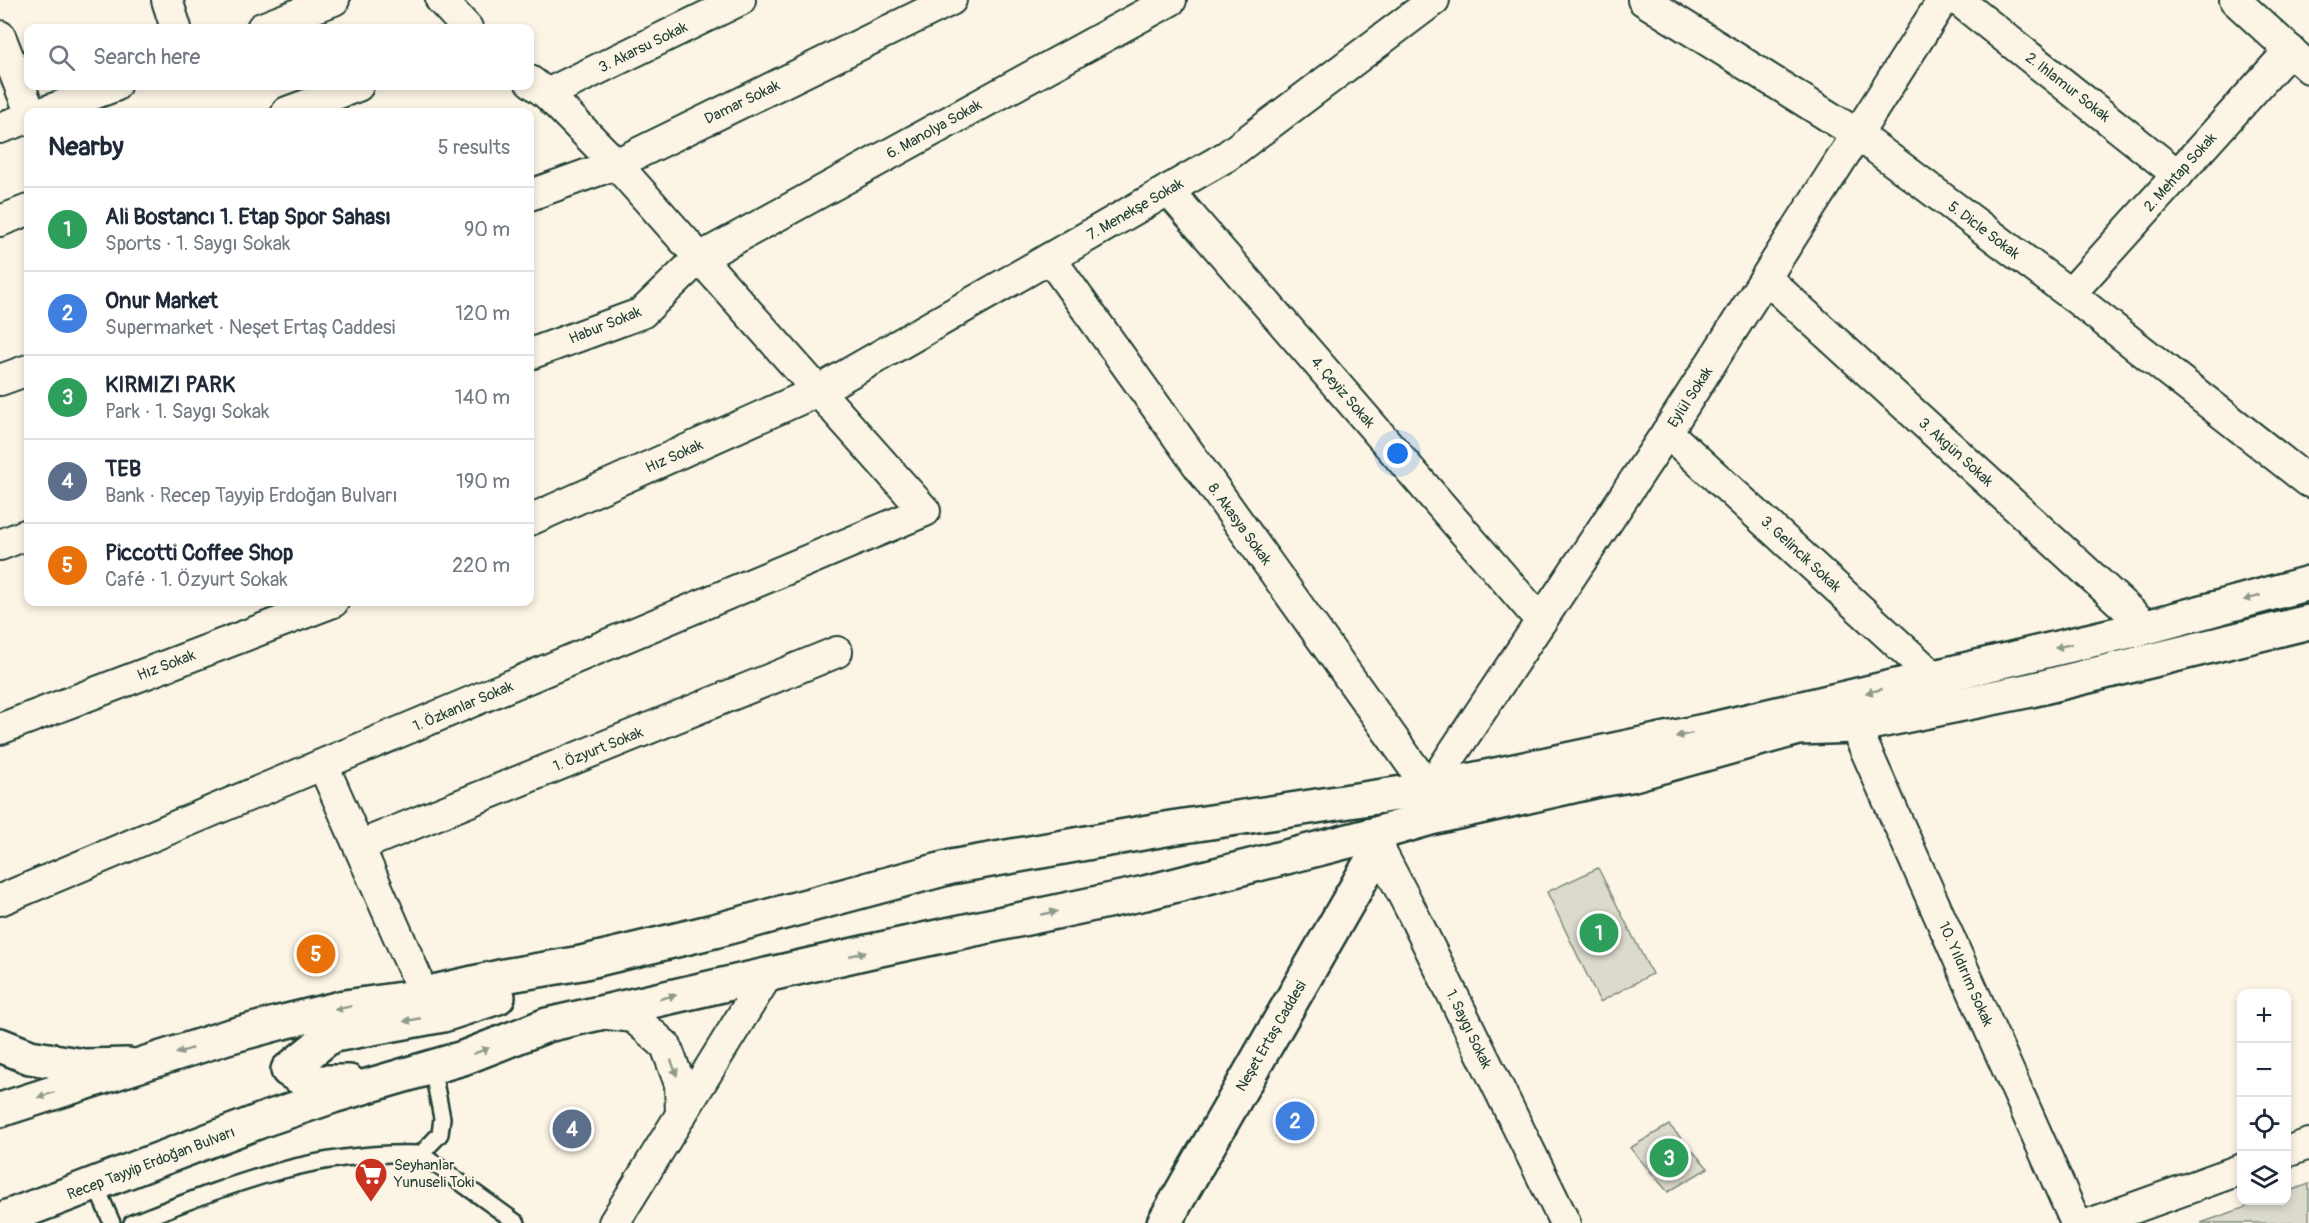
<!DOCTYPE html>
<html lang="en">
<head>
<meta charset="utf-8">
<style>
	:root { --surface:#fff; --page:#f2f2f3; --text:#1f2937; --muted:#747a83; --line:#e0e1e3; --accent:#c8321e }
	body { margin:0; font-family:Pangolin,sans-serif; background:var(--page); color:var(--text) }
	.controls { position:absolute; right:18px; bottom:18px; display:grid; overflow:hidden; border-radius:12px; box-shadow:0 3px 9px #0003 }
	.controls button { width:54px; height:54px; display:grid; place-items:center; padding:0; border:0; border-bottom:2px solid var(--line); background:var(--surface); color:var(--text); font:30px sans-serif }
	.you { position:absolute; left:1398px; top:454px; width:21px; height:21px; margin:-15px; border:4px solid #fff; border-radius:50%; background:#1a73e8; box-shadow:0 0 0 9px #1a73e833 }
	.badge { display:grid; place-items:center; width:39px; height:39px; border-radius:50%; background:var(--accent); color:#fff; font-size:20px; font-weight:700 }
	.pin { position:absolute; translate:-50% -50%; border:3px solid #fff; box-shadow:0 2px 6px #0006 }
	.list { margin:0; padding:0; list-style:none }
	h2 { display:flex; justify-content:space-between; align-items:center; height:78px; margin:0; padding:0 24px; font-size:26px }
	h2 small { font-size:20px; font-weight:400; color:var(--muted) }
	.list li { display:grid; grid-template-columns:39px 1fr auto; gap:18px; align-items:center; box-sizing:border-box; height:84px; padding:0 24px; border-top:2px solid var(--line) }
	.list b { display:block; font-size:22px; white-space:nowrap }
	.list p { margin:0; font-size:20px; white-space:nowrap; color:var(--muted) }
	.list em { font-size:20px; font-style:normal; color:var(--muted) }
	.icon { flex:none; width:33px; height:33px; fill:none; stroke:currentColor; stroke-width:2; stroke-linecap:round; stroke-linejoin:round }
	.map { position:relative; flex:none; width:2309px; height:1223px; overflow:hidden }
	.search { position:absolute; background:var(--surface); box-shadow:0 3px 9px #0003; left:24px; top:24px; width:510px; height:66px; display:flex; align-items:center; gap:15px; box-sizing:border-box; padding:0 21px; border-radius:12px; color:var(--muted); font-size:22px }
	.panel { position:absolute; background:var(--surface); box-shadow:0 3px 9px #0003; left:24px; top:108px; width:510px; height:498px; border-radius:12px }
	.map>svg:first-child { display:block }
	.green { fill:#dcdacc; stroke:#7e8c80; stroke-width:1.5 }
	.lines { fill:none; stroke-linecap:round; stroke-linejoin:round }
	.lane-casing { stroke:#1f3d34; stroke-width:20 }
	.street-casing { stroke:#1f3d34; stroke-width:34 }
	.secondary-casing { stroke:#1f3d34; stroke-width:38 }
	.primary-casing { stroke:#1f3d34; stroke-width:38 }
	.lane { stroke:#fcf5e5; stroke-width:15 }
	.street { stroke:#fcf5e5; stroke-width:30 }
	.secondary { stroke:#fcf5e5; stroke-width:33 }
	.primary { stroke:#fcf5e5; stroke-width:33 }
	.oneway { fill:#8e998c }
	.labels { text-anchor:middle; stroke-width:4.5; stroke-linejoin:round; paint-order:stroke }
	.street-label { font-size:15px; fill:#1f3d34; stroke:#fcf5e5 }
	.poi-label { font-size:15px; fill:#1f3d34; stroke:#fcf5e5; text-anchor:start }
</style>
</head>
<body>
<div class="map">
<svg width="2309" height="1223" viewBox="0 0 2309 1223">
	<rect width="100%" height="100%" fill="#fcf5e5"/>
	<filter id="ink" filterUnits="userSpaceOnUse"><feTurbulence type="fractalNoise" baseFrequency=".0167" numOctaves="2"/><feDisplacementMap in="SourceGraphic" scale="12" xChannelSelector="R" yChannelSelector="G"/><feConvolveMatrix kernelMatrix="1 2 1 2 8 2 1 2 1" color-interpolation-filters="sRGB"/></filter>
	<g filter="url(#ink)">
		<g class="green">
			<path d="M1598 868 1652 974 1600 1002 1547 892Z"/>
			<path d="M1669 1125 1708 1168 1668 1192 1630 1148Z"/>
			<path d="M2309 1184V1223H2201L2263 1201 2286 1200 2287 1192Z"/>
		</g>
		<g class="lines">
			<g class="lane-casing">
				<g id="lane">
					<path d="M421 1154 517 1223"/>
					<path d="M95 1184 112 1223"/>
					<path d="M132 1223C230 1185 313 1150 421 1154L440 1134 442 1118 432 1067"/>
				</g>
			</g>
			<g class="street-casing">
				<g id="street">
					<path d="M167 0 176 28"/>
					<path d="M441 0 467 28"/>
					<path d="M1643 0 1857 134 2070 294 2309 482"/>
					<path d="M1958 0 2178 175"/>
					<path d="M2235 0 2309 68"/>
					<path d="M262 28 334 0"/>
					<path d="M0 36 30 112"/>
					<path d="M547 94 740 0"/>
					<path d="M44 112 115 86"/>
					<path d="M287 112 358 86"/>
					<path d="M0 128 28 118"/>
					<path d="M1168 190 1541 621"/>
					<path d="M530 195 616 164 951 0"/>
					<path d="M0 221 28 210"/>
					<path d="M1050 258 1429 789 1667 432 1943 0"/>
					<path d="M1766 278 2147 627"/>
					<path d="M2070 294 2290 50"/>
					<path d="M530 354 642 313 698 259 1171 0"/>
					<path d="M0 380 28 370"/>
					<path d="M1667 432 1934 677"/>
					<path d="M530 520 818 391 1050 258 1227 156 1434 0"/>
					<path d="M0 545 28 534"/>
					<path d="M1855 726 2076 1223"/>
					<path d="M0 729 333 602"/>
					<path d="M323 765 416 976"/>
					<path d="M1372 835 1410 908 1565 1223"/>
					<path d="M359 846 837 652"/>
					<path d="M0 900 925 511 616 164 547 94 530 81"/>
					<path d="M600 1013 633 1017 666 1046 680 1084 681 1115"/>
					<path d="M2286 1152 2309 1144"/>
					<path d="M614 1223 768 974"/>
					<path d="M2092 1223 2242 1169"/>
				</g>
			</g>
			<g class="secondary-casing">
				<g id="secondary">
					<path d="M0 1045 30 1057 84 1066 128 1065"/>
					<path d="M1164 1223 1379 848"/>
				</g>
			</g>
			<g class="primary-casing">
				<g id="primary">
					<path d="M349 1082H307L288 1070 325 1040 334 1035 443 1015 498 997"/>
					<path d="M0 1110 227 1037 279 1023 345 1007 402 999 504 976 581 963 714 931 951 867 1171 828 1429 789 1709 730 2147 627 2309 583"/>
					<path d="M0 1220 268 1118 333 1096 463 1058 547 1025 876 950 1145 893 1372 835 1431 818 1599 780 1630 775 1798 728 1855 726 2031 690 2309 622"/>
				</g>
			</g>
			<use href="#lane" class="lane"/>
			<use href="#street" class="street"/>
			<use href="#secondary" class="secondary"/>
			<use href="#primary" class="primary"/>
		</g>
		<defs><path id="oneway-solid" d="M-6-.8H1V-3.2L6.5 0L1 3.2V.8H-6Z" transform="scale(1.5)"/></defs>
		<g class="oneway">
			<use href="#oneway-solid" transform="translate(2252 598) rotate(165)"/>
			<use href="#oneway-solid" transform="translate(2063 646) rotate(167)"/>
			<use href="#oneway-solid" transform="translate(1874 691) rotate(167)"/>
			<use href="#oneway-solid" transform="translate(1684 735) rotate(168)"/>
			<use href="#oneway-solid" transform="translate(1049 913) rotate(-12)"/>
			<use href="#oneway-solid" transform="translate(858 954) rotate(-13)"/>
			<use href="#oneway-solid" transform="translate(668 997) rotate(-13)"/>
			<use href="#oneway-solid" transform="translate(343 1008) rotate(168)"/>
			<use href="#oneway-solid" transform="translate(412 1020) rotate(169)"/>
			<use href="#oneway-solid" transform="translate(184 1051) rotate(162)"/>
			<use href="#oneway-solid" transform="translate(481 1051) rotate(-21)"/>
			<use href="#oneway-solid" transform="translate(674 1068) rotate(70)"/>
			<use href="#oneway-solid" transform="translate(46 1095) rotate(162)"/>
		</g>
	</g>
	<defs>
		<g id="supermarket-pin" transform="scale(1.725)"><path d="M0 17L-7.5 6A9.5 9.5 0 1 1 7.5 6Z" fill="#c8321e" stroke="#fcf5e5"/><path d="M-6-5.5h2.5l.6 2H6L4.5 2H-2.5L-4.4-4H-6ZM-1.5 3.2a1.3 1.3 0 1 0 .1 0ZM3 3.2a1.3 1.3 0 1 0 .1 0Z" fill="#fff"/></g>
	</defs>
	<g fill-rule="evenodd">
		<use href="#supermarket-pin" x="371" y="1174"/>
	</g>
	<g class="labels">
		<g class="street-label">
			<text transform="translate(643 47) rotate(-26)" y="5">3. Akarsu Sokak</text>
			<text transform="translate(2068 87) rotate(38)" y="5">2. Ihlamur Sokak</text>
			<text transform="translate(742 102) rotate(-26)" y="5">Damar Sokak</text>
			<text transform="translate(934 129) rotate(-29)" y="5">6. Manolya Sokak</text>
			<text transform="translate(2180 172) rotate(-48)" y="5">2. Mehtap Sokak</text>
			<text transform="translate(1135 209) rotate(-30)" y="5">7. Menekşe Sokak</text>
			<text transform="translate(1984 230) rotate(37)" y="5">5. Dicle Sokak</text>
			<text transform="translate(605 325) rotate(-22)" y="5">Habur Sokak</text>
			<text transform="translate(1343 392) rotate(49)" y="5">4. Çeyiz Sokak</text>
			<text transform="translate(1690 397) rotate(-57)" y="5">Eylül Sokak</text>
			<text transform="translate(1956 452) rotate(42)" y="5">3. Akgün Sokak</text>
			<text transform="translate(674 456) rotate(-24)" y="5">Hız Sokak</text>
			<text transform="translate(1240 524) rotate(54)" y="5">8. Akasya Sokak</text>
			<text transform="translate(1801 554) rotate(43)" y="5">3. Gelincik Sokak</text>
			<text transform="translate(166 665) rotate(-21)" y="5">Hız Sokak</text>
			<text transform="translate(463 706) rotate(-23)" y="5">1. Özkanlar Sokak</text>
			<text transform="translate(598 749) rotate(-22)" y="5">1. Özyurt Sokak</text>
			<text transform="translate(1966 974) rotate(66)" y="5">10. Yıldırım Sokak</text>
			<text transform="translate(1469 1029) rotate(64)" y="5">1. Saygı Sokak</text>
			<text transform="translate(1271 1036) rotate(-60)" y="5">Neşet Ertaş Caddesi</text>
			<text transform="translate(151 1163) rotate(-21)" y="5">Recep Tayyip Erdoğan Bulvarı</text>
		</g>
		<g class="poi-label">
			<text x="394" y="1170">Seyhanlar<tspan x="394" dy="17">Yunuseli Toki</tspan></text>
		</g>
	</g>
</svg>
<div class="controls">
<button>+</button>
<button>−</button>
<button><svg class="icon" aria-label="locate" viewBox="0 0 24 24"><circle cx="12" cy="12" r="6"/><path d="M12 2v4M12 18v4M2 12h4M18 12h4"/></svg></button>
<button><svg class="icon" aria-label="layers" viewBox="0 0 24 24"><path d="M12 4l9 5-9 5-9-5zM3 14l9 5 9-5"/></svg></button>
</div>
<div class="you"></div>
<div class="pin badge" style="left:1599px;top:933px;background:#2e9e5b">1</div>
<div class="pin badge" style="left:1295px;top:1121px;background:#3f7fe0">2</div>
<div class="pin badge" style="left:1669px;top:1158px;background:#2e9e5b">3</div>
<div class="pin badge" style="left:572px;top:1129px;background:#5c6f8a">4</div>
<div class="pin badge" style="left:316px;top:954px;background:#e8710a">5</div>
<div class="search"><svg class="icon" aria-label="search" viewBox="0 0 24 24"><circle cx="10" cy="10" r="6"/><path d="M15 15l6 6"/></svg>Search here</div>
<section class="panel">
<h2>Nearby<small>5 results</small></h2>
<ul class="list">
<li><span class="badge" style="background:#2e9e5b">1</span><div><b>Ali Bostancı 1. Etap Spor Sahası</b><p>Sports · 1. Saygı Sokak</p></div><em>90 m</em></li>
<li><span class="badge" style="background:#3f7fe0">2</span><div><b>Onur Market</b><p>Supermarket · Neşet Ertaş Caddesi</p></div><em>120 m</em></li>
<li><span class="badge" style="background:#2e9e5b">3</span><div><b>KIRMIZI PARK</b><p>Park · 1. Saygı Sokak</p></div><em>140 m</em></li>
<li><span class="badge" style="background:#5c6f8a">4</span><div><b>TEB</b><p>Bank · Recep Tayyip Erdoğan Bulvarı</p></div><em>190 m</em></li>
<li><span class="badge" style="background:#e8710a">5</span><div><b>Piccotti Coffee Shop</b><p>Café · 1. Özyurt Sokak</p></div><em>220 m</em></li>
</ul>
</section>
</div>
</body>
</html>
